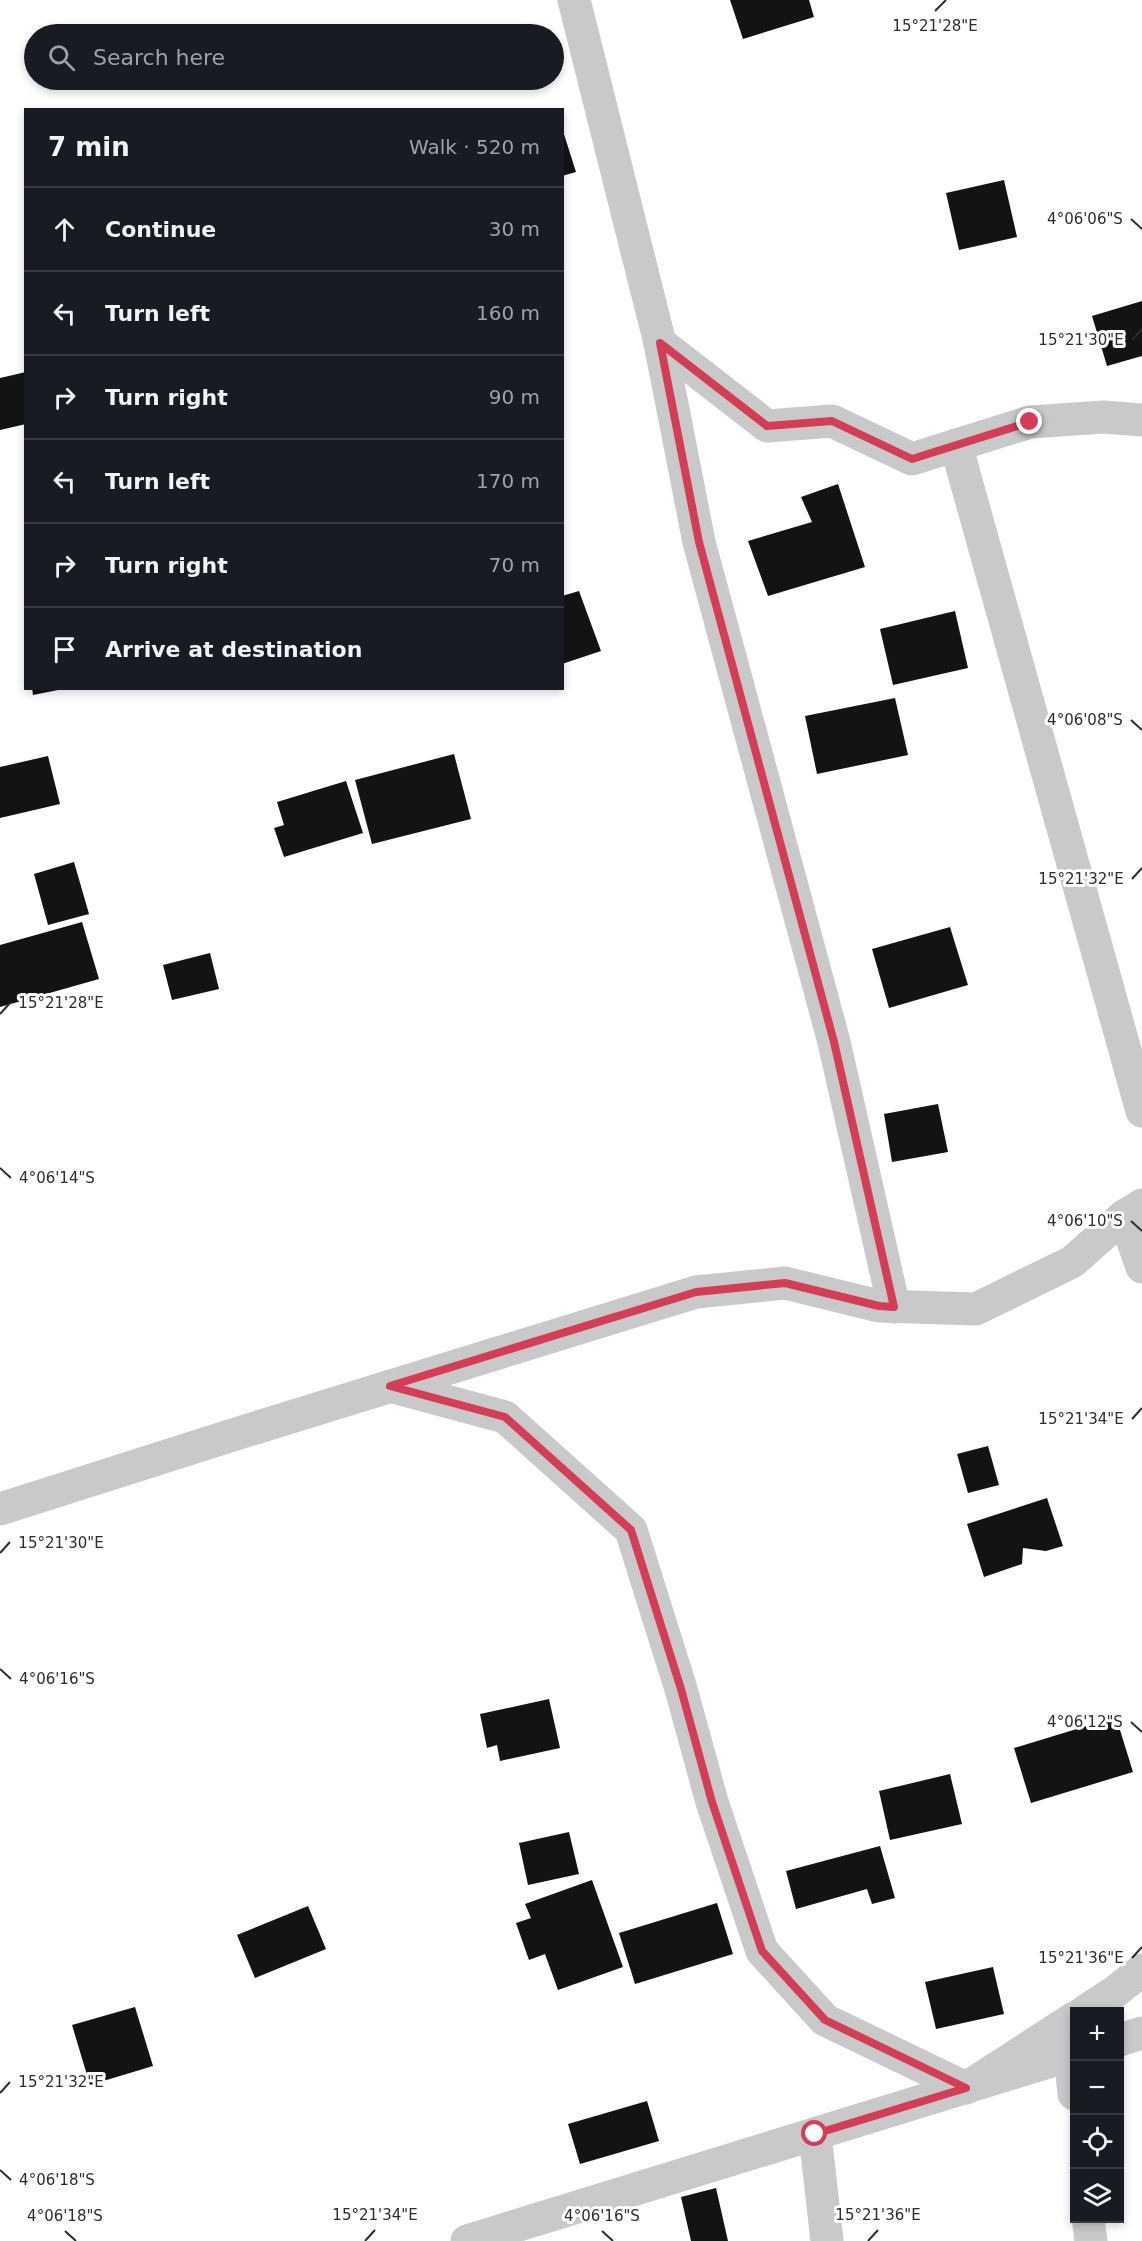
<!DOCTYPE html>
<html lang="en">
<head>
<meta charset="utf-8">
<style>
	:root { --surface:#171b24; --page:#242831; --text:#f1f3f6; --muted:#9ea1a6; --line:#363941 }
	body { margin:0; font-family:"DejaVu Sans",sans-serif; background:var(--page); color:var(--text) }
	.controls { position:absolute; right:18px; bottom:18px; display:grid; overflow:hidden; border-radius:0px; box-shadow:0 3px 9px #0003 }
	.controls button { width:54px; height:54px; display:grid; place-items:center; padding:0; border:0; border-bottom:2px solid var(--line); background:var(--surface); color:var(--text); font:30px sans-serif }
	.stop { position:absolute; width:18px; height:18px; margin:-14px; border:4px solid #d33e56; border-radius:50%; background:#fff }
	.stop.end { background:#d33e56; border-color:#fff; box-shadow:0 2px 6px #0008 }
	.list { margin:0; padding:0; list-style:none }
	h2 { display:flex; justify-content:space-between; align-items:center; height:78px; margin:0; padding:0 24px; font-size:26px }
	h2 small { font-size:20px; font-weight:400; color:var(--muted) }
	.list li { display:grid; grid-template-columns:39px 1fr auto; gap:18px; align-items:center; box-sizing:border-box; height:84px; padding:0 24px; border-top:2px solid var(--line) }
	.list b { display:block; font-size:22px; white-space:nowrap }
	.list em { font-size:20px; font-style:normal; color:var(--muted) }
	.icon { flex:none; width:33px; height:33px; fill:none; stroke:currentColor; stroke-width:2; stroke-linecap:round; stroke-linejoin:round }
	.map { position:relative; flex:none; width:1142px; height:2241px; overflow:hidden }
	.search { position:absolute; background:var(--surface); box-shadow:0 3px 9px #0003; left:24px; top:24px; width:540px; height:66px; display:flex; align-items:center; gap:15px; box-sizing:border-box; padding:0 21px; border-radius:33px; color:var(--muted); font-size:22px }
	.panel { position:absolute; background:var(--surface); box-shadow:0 3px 9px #0003; left:24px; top:108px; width:540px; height:582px; border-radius:0px }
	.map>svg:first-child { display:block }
	.building { fill:#131313 }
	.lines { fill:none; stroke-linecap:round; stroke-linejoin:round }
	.minor { stroke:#c9c9c9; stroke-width:33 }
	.route { stroke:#d33e56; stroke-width:8 }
	.ticks { fill:none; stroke:#2c2c2c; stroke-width:2 }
	.ticks-label { font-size:15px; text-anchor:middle; fill:#2c2c2c; stroke:#fff; stroke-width:6; stroke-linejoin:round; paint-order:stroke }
</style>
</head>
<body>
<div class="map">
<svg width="1142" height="2241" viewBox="0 0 1142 2241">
	<rect width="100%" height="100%" fill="#fff"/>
	<g class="building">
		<path d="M730 0H809L814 17 743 39Z"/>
		<path d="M562 128 576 172 562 176Z"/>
		<path d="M1004 180 1017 237 959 250 946 193Z"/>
		<path d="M1142 301V356L1107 366 1092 316Z"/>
		<path d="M26 372V424L0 430V378Z"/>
		<path d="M838 484 865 567 768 596 748 541 812 522 801 497Z"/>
		<path d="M579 591 601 651 562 664V596Z"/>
		<path d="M955 611 968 668 893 685 880 629Z"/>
		<path d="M32 688H58V690L33 695Z"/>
		<path d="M895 698 908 755 817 774 805 716Z"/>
		<path d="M454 754 471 819 372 844 355 780Z"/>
		<path d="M48 756 60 804 0 818V767Z"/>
		<path d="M346 781 363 833 284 857 274 828 284 825 277 802Z"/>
		<path d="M74 862 89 914 48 925 34 874Z"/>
		<path d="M82 922 99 979 0 1007V945Z"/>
		<path d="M950 927 968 985 889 1008 872 949Z"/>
		<path d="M210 953 219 989 172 1000 163 965Z"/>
		<path d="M938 1104 948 1152 892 1162 884 1114Z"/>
		<path d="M988 1446 999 1485 968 1493 957 1454Z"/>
		<path d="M1047 1498 1063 1546 1046 1551 1023 1548 1022 1564 984 1577 967 1524Z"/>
		<path d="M549 1699 560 1748 500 1761 497 1745 487 1748 480 1714Z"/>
		<path d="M1116 1717 1133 1772 1031 1803 1014 1748Z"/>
		<path d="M950 1774 962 1824 890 1840 879 1791Z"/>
		<path d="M569 1832 579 1874 528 1885 519 1843Z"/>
		<path d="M880 1846 895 1898 872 1904 867 1889 796 1909 786 1871Z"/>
		<path d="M592 1880 623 1967 558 1990 545 1954 529 1960 516 1923 531 1918 525 1904Z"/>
		<path d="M717 1903 733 1954 635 1984 619 1933Z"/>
		<path d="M308 1906 326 1949 255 1978 237 1935Z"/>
		<path d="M993 1967 1004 2014 936 2029 925 1982Z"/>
		<path d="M135 2007 153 2066 90 2085 72 2025Z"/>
		<path d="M647 2101 659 2141 580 2164 568 2124Z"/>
		<path d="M716 2188 728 2241H691L681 2197Z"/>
	</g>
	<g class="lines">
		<g class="minor">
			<path d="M574 0 660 343 699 542 834 1042 894 1307"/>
			<path d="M660 343 767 426 832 421 912 459 1030 422 1104 417 1142 420"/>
			<path d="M956 445 1142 1111"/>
			<path d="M1124 1216 1142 1267"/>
			<path d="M390 1386 505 1417 631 1530 681 1689 712 1802 762 1951 825 2020 966 2088 1074 2018"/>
			<path d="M0 1509 239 1433 696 1292 785 1283 879 1306 976 1309 1072 1262 1124 1216 1142 1205"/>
			<path d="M1084 2012 1116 1991 1142 1970"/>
			<path d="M1120 2040 1142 2033"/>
			<path d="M1070 2055 1074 2094"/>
			<path d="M815 2134 827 2241"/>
			<path d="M1088 2218 1091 2241"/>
			<path d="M467 2241 1074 2054"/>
		</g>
	</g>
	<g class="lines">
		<path class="route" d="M815 2134 966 2088 825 2020 762 1951 712 1802 681 1689 631 1530 505 1417 390 1386 696 1292 785 1283 879 1306 894 1307 834 1042 699 542 660 343 767 426 832 421 912 459 1030 422"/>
	</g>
	<path class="ticks" d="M935 11 946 0M1131 219 1142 229M1132 340 1142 329M1131 720 1142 730M1132 879 1142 868M0 1014 10 1003M0 1168 11 1178M1131 1221 1142 1231M1132 1419 1142 1408M0 1553 10 1542M0 1669 11 1679M1131 1722 1142 1732M1132 1958 1142 1947M0 2093 10 2082M0 2170 11 2180M65 2231 76 2241M602 2231 613 2241M365 2241 375 2230M868 2241 878 2230"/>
	<g class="ticks-label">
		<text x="935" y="31">15°21'28"E</text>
		<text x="1085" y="224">4°06'06"S</text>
		<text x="1081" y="345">15°21'30"E</text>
		<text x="1085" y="725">4°06'08"S</text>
		<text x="1081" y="884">15°21'32"E</text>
		<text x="61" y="1008">15°21'28"E</text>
		<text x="57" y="1183">4°06'14"S</text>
		<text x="1085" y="1226">4°06'10"S</text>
		<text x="1081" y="1424">15°21'34"E</text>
		<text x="61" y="1548">15°21'30"E</text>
		<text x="57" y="1684">4°06'16"S</text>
		<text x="1085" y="1727">4°06'12"S</text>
		<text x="1081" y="1963">15°21'36"E</text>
		<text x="61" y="2087">15°21'32"E</text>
		<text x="57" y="2185">4°06'18"S</text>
		<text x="375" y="2220">15°21'34"E</text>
		<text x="878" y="2220">15°21'36"E</text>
		<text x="65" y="2221">4°06'18"S</text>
		<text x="602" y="2221">4°06'16"S</text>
	</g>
</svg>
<div class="controls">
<button>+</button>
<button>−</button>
<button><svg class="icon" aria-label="locate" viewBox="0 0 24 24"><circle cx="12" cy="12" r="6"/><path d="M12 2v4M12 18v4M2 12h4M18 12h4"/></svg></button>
<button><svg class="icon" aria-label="layers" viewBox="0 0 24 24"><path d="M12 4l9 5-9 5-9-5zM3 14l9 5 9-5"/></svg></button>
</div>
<div class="stop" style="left:815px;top:2134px"></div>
<div class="stop end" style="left:1030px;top:422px"></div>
<div class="search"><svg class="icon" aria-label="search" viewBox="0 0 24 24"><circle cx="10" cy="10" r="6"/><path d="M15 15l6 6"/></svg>Search here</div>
<section class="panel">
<h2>7 min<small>Walk · 520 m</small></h2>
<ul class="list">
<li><svg class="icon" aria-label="ahead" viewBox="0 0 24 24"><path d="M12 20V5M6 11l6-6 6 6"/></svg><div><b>Continue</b></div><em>30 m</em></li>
<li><svg class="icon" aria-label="left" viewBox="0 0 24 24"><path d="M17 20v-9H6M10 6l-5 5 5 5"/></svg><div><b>Turn left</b></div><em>160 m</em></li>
<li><svg class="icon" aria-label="right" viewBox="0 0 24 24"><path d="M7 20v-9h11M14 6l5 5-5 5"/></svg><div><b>Turn right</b></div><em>90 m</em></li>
<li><svg class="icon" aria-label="left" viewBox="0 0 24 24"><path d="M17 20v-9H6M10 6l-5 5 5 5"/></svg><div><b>Turn left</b></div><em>170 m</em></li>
<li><svg class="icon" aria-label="right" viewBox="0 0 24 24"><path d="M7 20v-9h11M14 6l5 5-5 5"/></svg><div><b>Turn right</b></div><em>70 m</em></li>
<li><svg class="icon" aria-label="arrive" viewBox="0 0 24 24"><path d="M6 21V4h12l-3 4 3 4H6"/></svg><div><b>Arrive at destination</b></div></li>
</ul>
</section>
</div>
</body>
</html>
